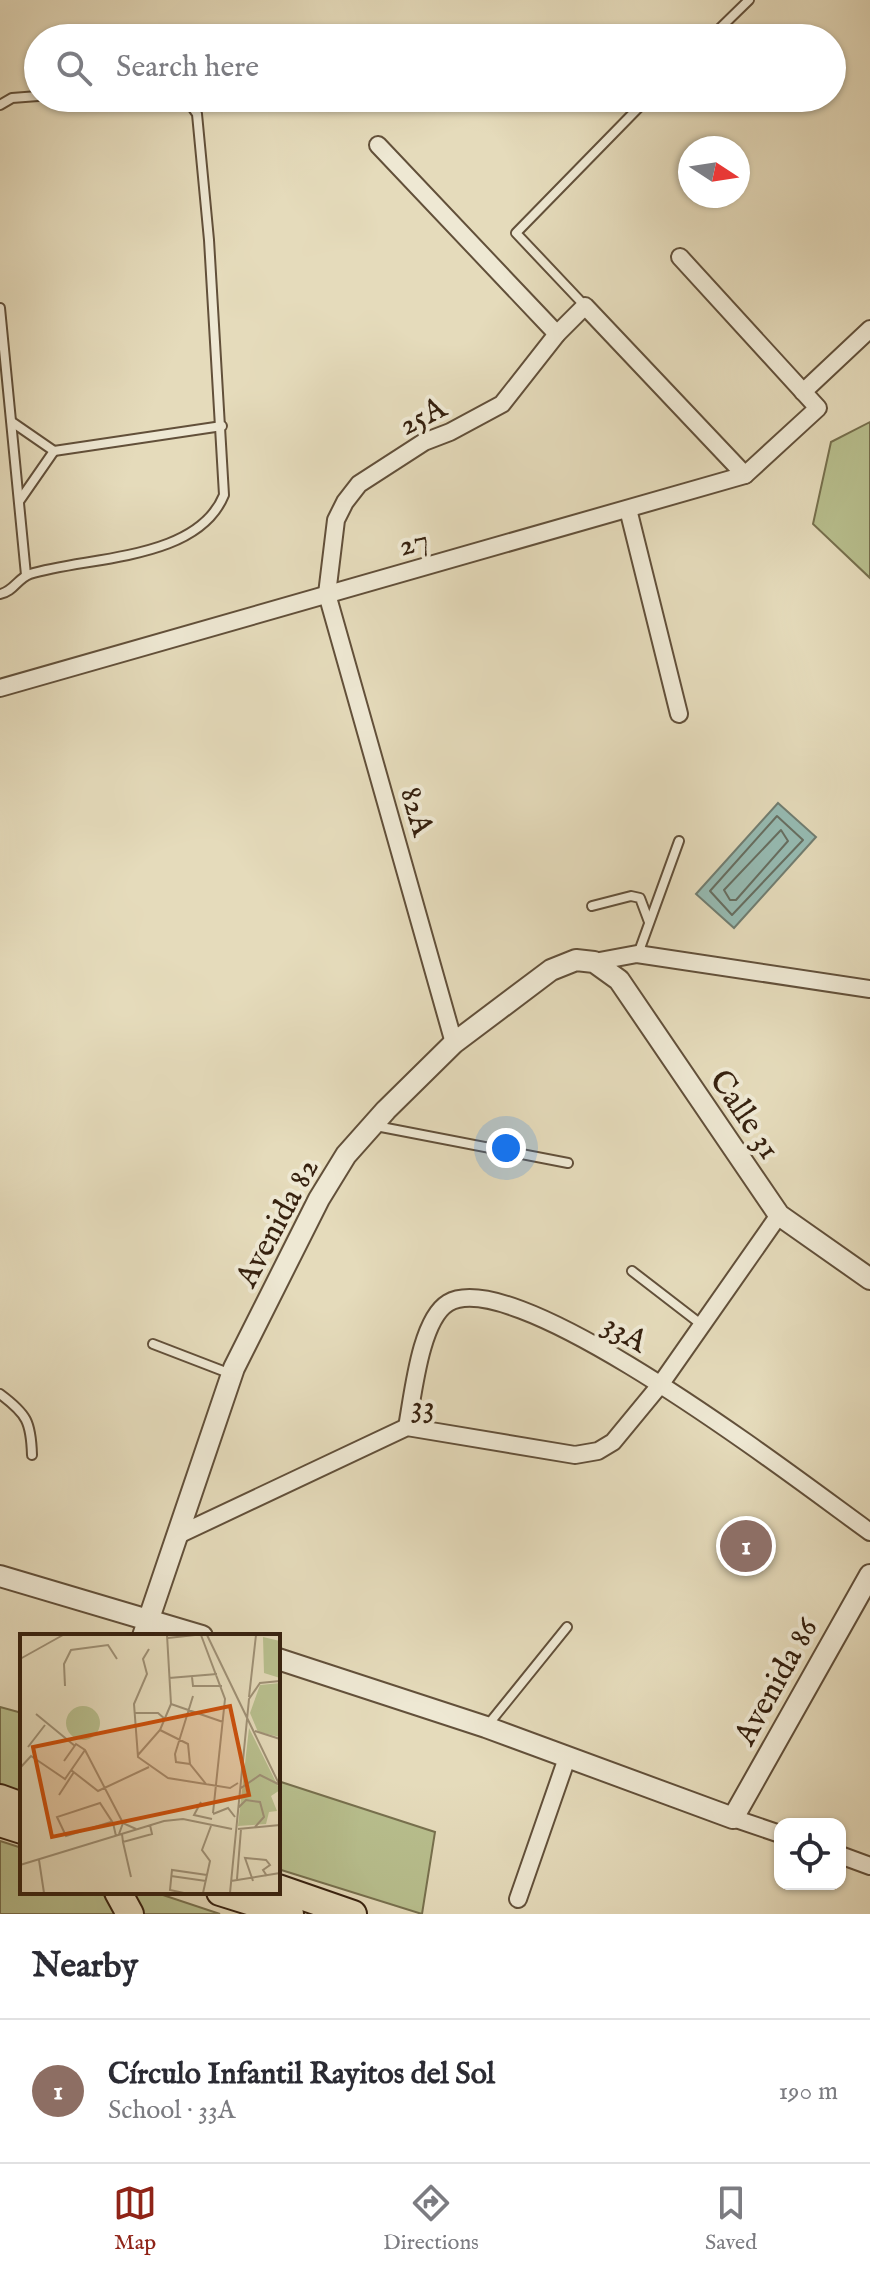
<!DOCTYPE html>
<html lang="en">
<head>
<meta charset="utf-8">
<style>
	:root { --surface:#fff; --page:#f2f2f3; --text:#2b2b33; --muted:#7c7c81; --line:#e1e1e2; --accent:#8f2418 }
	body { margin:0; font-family:"IM FELL English",serif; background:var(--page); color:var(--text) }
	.controls { position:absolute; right:24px; bottom:24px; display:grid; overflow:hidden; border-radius:16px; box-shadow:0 2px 6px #0004 }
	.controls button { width:72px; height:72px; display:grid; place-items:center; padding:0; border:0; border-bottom:2px solid var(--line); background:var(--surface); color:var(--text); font:40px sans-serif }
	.compass { position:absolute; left:678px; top:136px; width:72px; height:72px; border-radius:50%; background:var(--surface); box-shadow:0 2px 6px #0004; rotate:102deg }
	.you { position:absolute; left:506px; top:1148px; width:28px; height:28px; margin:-20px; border:6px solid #fff; border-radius:50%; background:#1a73e8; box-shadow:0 0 0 12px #1a73e833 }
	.badge { display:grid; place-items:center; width:52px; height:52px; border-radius:50%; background:var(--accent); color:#fff; font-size:26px; font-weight:700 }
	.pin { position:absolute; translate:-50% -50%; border:4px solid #fff; box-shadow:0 2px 8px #0006 }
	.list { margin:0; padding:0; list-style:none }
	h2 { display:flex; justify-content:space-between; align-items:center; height:104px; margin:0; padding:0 32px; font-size:34px }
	h2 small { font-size:26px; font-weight:400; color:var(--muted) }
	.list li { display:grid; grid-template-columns:52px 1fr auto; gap:24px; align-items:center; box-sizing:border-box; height:144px; padding:0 32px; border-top:2px solid var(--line) }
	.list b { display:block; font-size:30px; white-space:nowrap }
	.list p { margin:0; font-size:26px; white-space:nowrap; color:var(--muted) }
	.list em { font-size:26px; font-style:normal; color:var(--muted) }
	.icon { flex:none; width:44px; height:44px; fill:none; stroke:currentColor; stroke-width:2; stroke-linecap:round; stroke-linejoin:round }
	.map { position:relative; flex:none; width:870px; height:1914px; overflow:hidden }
	.search { position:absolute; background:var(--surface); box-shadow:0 2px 6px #0004; left:24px; right:24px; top:24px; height:88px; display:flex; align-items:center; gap:20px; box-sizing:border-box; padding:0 28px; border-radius:44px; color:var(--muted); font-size:30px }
	.sheet { height:248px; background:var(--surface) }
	nav { display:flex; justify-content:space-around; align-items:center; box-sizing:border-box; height:112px; border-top:2px solid var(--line); background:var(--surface); font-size:22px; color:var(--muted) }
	nav a { display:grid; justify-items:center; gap:4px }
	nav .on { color:var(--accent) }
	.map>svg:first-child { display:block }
	.green { fill:#b8bf8e; stroke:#77704e; stroke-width:2 }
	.water { fill:#96bbb3; stroke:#707d71; stroke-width:2 }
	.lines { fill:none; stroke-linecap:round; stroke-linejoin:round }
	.shore { stroke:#666e61; stroke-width:2 }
	.service-casing { stroke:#62503a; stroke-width:12 }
	.minor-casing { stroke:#62503a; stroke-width:20 }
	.tertiary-casing { stroke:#62503a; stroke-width:24 }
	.trunk-casing { stroke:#36210f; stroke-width:30 }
	.service { stroke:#eee8d3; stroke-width:8 }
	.minor { stroke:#eee8d3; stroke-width:16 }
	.tertiary { stroke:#eee8d3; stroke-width:20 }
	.trunk { stroke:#e5dbbb; stroke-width:26 }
	.labels { text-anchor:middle; stroke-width:8; stroke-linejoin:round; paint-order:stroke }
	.street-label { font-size:32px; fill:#36210f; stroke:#eee8d3 }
	.inset-road { fill:none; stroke:#9f9176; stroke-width:2 }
	.view { fill:#cd510c; fill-opacity:0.15; stroke:#cd510c; stroke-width:4 }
	.inset-edge { fill:none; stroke:#36210f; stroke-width:4 }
</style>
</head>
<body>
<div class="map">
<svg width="870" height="1914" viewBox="0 0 870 1914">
	<rect width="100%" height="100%" fill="#e5dbbb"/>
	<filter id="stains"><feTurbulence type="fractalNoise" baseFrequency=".0025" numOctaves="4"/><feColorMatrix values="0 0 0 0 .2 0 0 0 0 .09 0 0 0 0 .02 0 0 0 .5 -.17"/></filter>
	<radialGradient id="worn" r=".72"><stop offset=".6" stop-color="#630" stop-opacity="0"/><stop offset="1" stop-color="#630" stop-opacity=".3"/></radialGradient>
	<g class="green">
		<path d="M870 422V578L813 524 831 442Z"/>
		<path d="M0 1707 22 1713V1795L0 1789Z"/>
		<path d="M278 1781 435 1832 422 1914 278 1869Z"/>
		<path d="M0 1841 22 1848V1892H154L220 1914H0Z"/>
	</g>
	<path class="water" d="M778 803 816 837 734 928 696 894Z"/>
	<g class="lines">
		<g class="shore">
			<path d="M777 816 803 840 732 915 710 891Z"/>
			<path d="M781 830 788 841 736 900H730L724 890Z"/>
		</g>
		<g class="service-casing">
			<g id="service">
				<path d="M710 38 749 0"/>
				<path d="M0 105 12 98 38 96"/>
				<path d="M585 306 516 233 648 98"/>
				<path d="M0 308 26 575"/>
				<path d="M12 422 54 451 20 500"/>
				<path d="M54 451 222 426"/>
				<path d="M0 594C13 592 18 578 30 574 89 556 197 561 224 495L209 240 197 114 186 98"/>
				<path d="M592 906 631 896 640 898 649 922"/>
				<path d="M638 954 679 841"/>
				<path d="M376 1126 568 1163"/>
				<path d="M632 1271 702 1325"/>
				<path d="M153 1344 231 1374"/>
				<path d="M0 1394C27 1414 31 1422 32 1455"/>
				<path d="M487 1726 567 1627"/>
			</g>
		</g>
		<g class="minor-casing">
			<g id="minor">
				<path d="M378 145 557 334"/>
				<path d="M803 392 870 329"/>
				<path d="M628 509 679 714"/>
				<path d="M0 688 745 475 818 408 680 257"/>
				<path d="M594 962 637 954 870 989"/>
				<path d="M454 1043 327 594 336 520 345 502 359 484 424 442 450 432 502 404 557 334 585 306 745 475"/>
				<path d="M407 1427C413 1396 420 1320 448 1303 517 1262 804 1485 870 1532"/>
				<path d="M176 1536 407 1427 575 1455 598 1451 613 1442 660 1385 779 1215"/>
				<path d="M733 1818 780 1834"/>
				<path d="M840 1855 870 1866"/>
				<path d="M518 1899 567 1758"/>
			</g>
		</g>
		<g class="tertiary-casing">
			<g id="tertiary">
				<path d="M0 1576 202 1636"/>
				<path d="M143 1636 234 1368 319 1199 346 1155 386 1110 454 1043 551 970 576 960 594 962 619 980 779 1215 870 1279"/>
				<path d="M278 1659 486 1727 733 1818 870 1575"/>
			</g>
		</g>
		<g class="trunk-casing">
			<g id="trunk">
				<path d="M0 1798 22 1806"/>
				<path d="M0 1823 22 1830"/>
				<path d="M278 1888 353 1914"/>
				<path d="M118 1892 130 1914"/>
				<path d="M220 1892 290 1914"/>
			</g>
		</g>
		<use href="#service" class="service"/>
		<use href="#minor" class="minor"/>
		<use href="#tertiary" class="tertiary"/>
		<use href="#trunk" class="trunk"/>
	</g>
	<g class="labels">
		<g class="street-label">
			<text transform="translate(422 415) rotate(-26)" y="11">25A</text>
			<text transform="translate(413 541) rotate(-16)" y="11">27</text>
			<text transform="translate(418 811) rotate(74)" y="11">82A</text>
			<text transform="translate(746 1114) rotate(56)" y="11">Calle 31</text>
			<text transform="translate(276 1222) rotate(-62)" y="11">Avenida 82</text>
			<text transform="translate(626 1332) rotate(31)" y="11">33A</text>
			<text transform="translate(423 1405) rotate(1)" y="11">33</text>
			<text transform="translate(775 1681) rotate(-61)" y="11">Avenida 86</text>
		</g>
	</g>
	<g transform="translate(20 1634)">
		<rect width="260" height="260" fill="#e5dbbb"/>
		<path d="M243 3 260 7V44L244 39ZM260 49V103L238 98 230 79 240 51ZM46 89a17 17 0 1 1 34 0a17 17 0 1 1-34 0ZM229 94 260 156 251 162 257 177 249 178 246 190 218 192Z" fill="#b8bf8e"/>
		<path class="inset-road" d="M181 1 205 65 193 179M187 1 260 152M148 4 175 1M129 15 123 25 127 40 114 70 118 123 148 144 210 154 218 149M0 25 43 1M172 43 173 52H202M149 44 197 40M45 52 44 30 51 16 88 11 97 25M229 63 236 1M151 70 203 88M114 79H138L145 85M16 80 55 112M140 96 168 110 170 130 186 150M235 97 260 105M8 113 25 91M118 121 140 96 151 70 147 1M44 127 56 110 65 116 103 189M170 130 156 128 155 120 173 62M0 134 11 122 45 145 65 116M51 136 78 157 129 133M221 154 240 141 258 150M39 161 54 138M181 168 174 181 192 185M218 174 226 166 240 168 244 183 235 193M193 180 208 174 215 183M91 188 46 202 37 183 80 169 93 189 96 202M218 195 260 191M99 200 103 189 116 195M102 200 103 208 132 200 130 191M103 208 111 243M19 226 24 259M0 231 144 187 163 185 212 195M151 242 186 247M217 245 221 195M211 247 260 239M233 247 225 224 246 226 250 231 243 236 247 242M164 259 150 256 152 236 187 241M183 259 190 227 182 216 191 192M210 259 229 65 240 49 260 47"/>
		<path class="view" d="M210 72 229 161 32 203 13 113Z"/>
		<rect width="260" height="260" class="inset-edge"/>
	</g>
	<rect width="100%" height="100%" filter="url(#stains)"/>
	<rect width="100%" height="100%" fill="url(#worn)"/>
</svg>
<div class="controls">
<button><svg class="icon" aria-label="locate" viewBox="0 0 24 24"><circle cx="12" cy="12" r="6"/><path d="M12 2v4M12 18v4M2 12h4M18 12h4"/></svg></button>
</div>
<svg class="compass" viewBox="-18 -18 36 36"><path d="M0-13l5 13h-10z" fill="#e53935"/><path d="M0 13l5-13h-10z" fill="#7c7c81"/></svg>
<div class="you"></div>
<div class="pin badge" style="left:746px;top:1546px;background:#8d6e63">1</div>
<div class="search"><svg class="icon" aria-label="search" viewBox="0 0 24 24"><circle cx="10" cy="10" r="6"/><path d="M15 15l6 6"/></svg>Search here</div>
</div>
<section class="sheet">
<h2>Nearby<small></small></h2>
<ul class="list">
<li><span class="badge" style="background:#8d6e63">1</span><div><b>Círculo Infantil Rayitos del Sol</b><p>School · 33A</p></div><em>190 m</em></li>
</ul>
</section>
<nav>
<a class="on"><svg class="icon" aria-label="map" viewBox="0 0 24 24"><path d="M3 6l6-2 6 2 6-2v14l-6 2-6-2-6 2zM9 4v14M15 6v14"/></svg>Map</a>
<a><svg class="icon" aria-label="directions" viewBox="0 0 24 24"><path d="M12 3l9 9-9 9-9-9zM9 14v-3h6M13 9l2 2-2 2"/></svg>Directions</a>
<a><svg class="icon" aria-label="saved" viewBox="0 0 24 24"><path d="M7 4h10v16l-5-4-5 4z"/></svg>Saved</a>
</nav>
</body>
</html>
